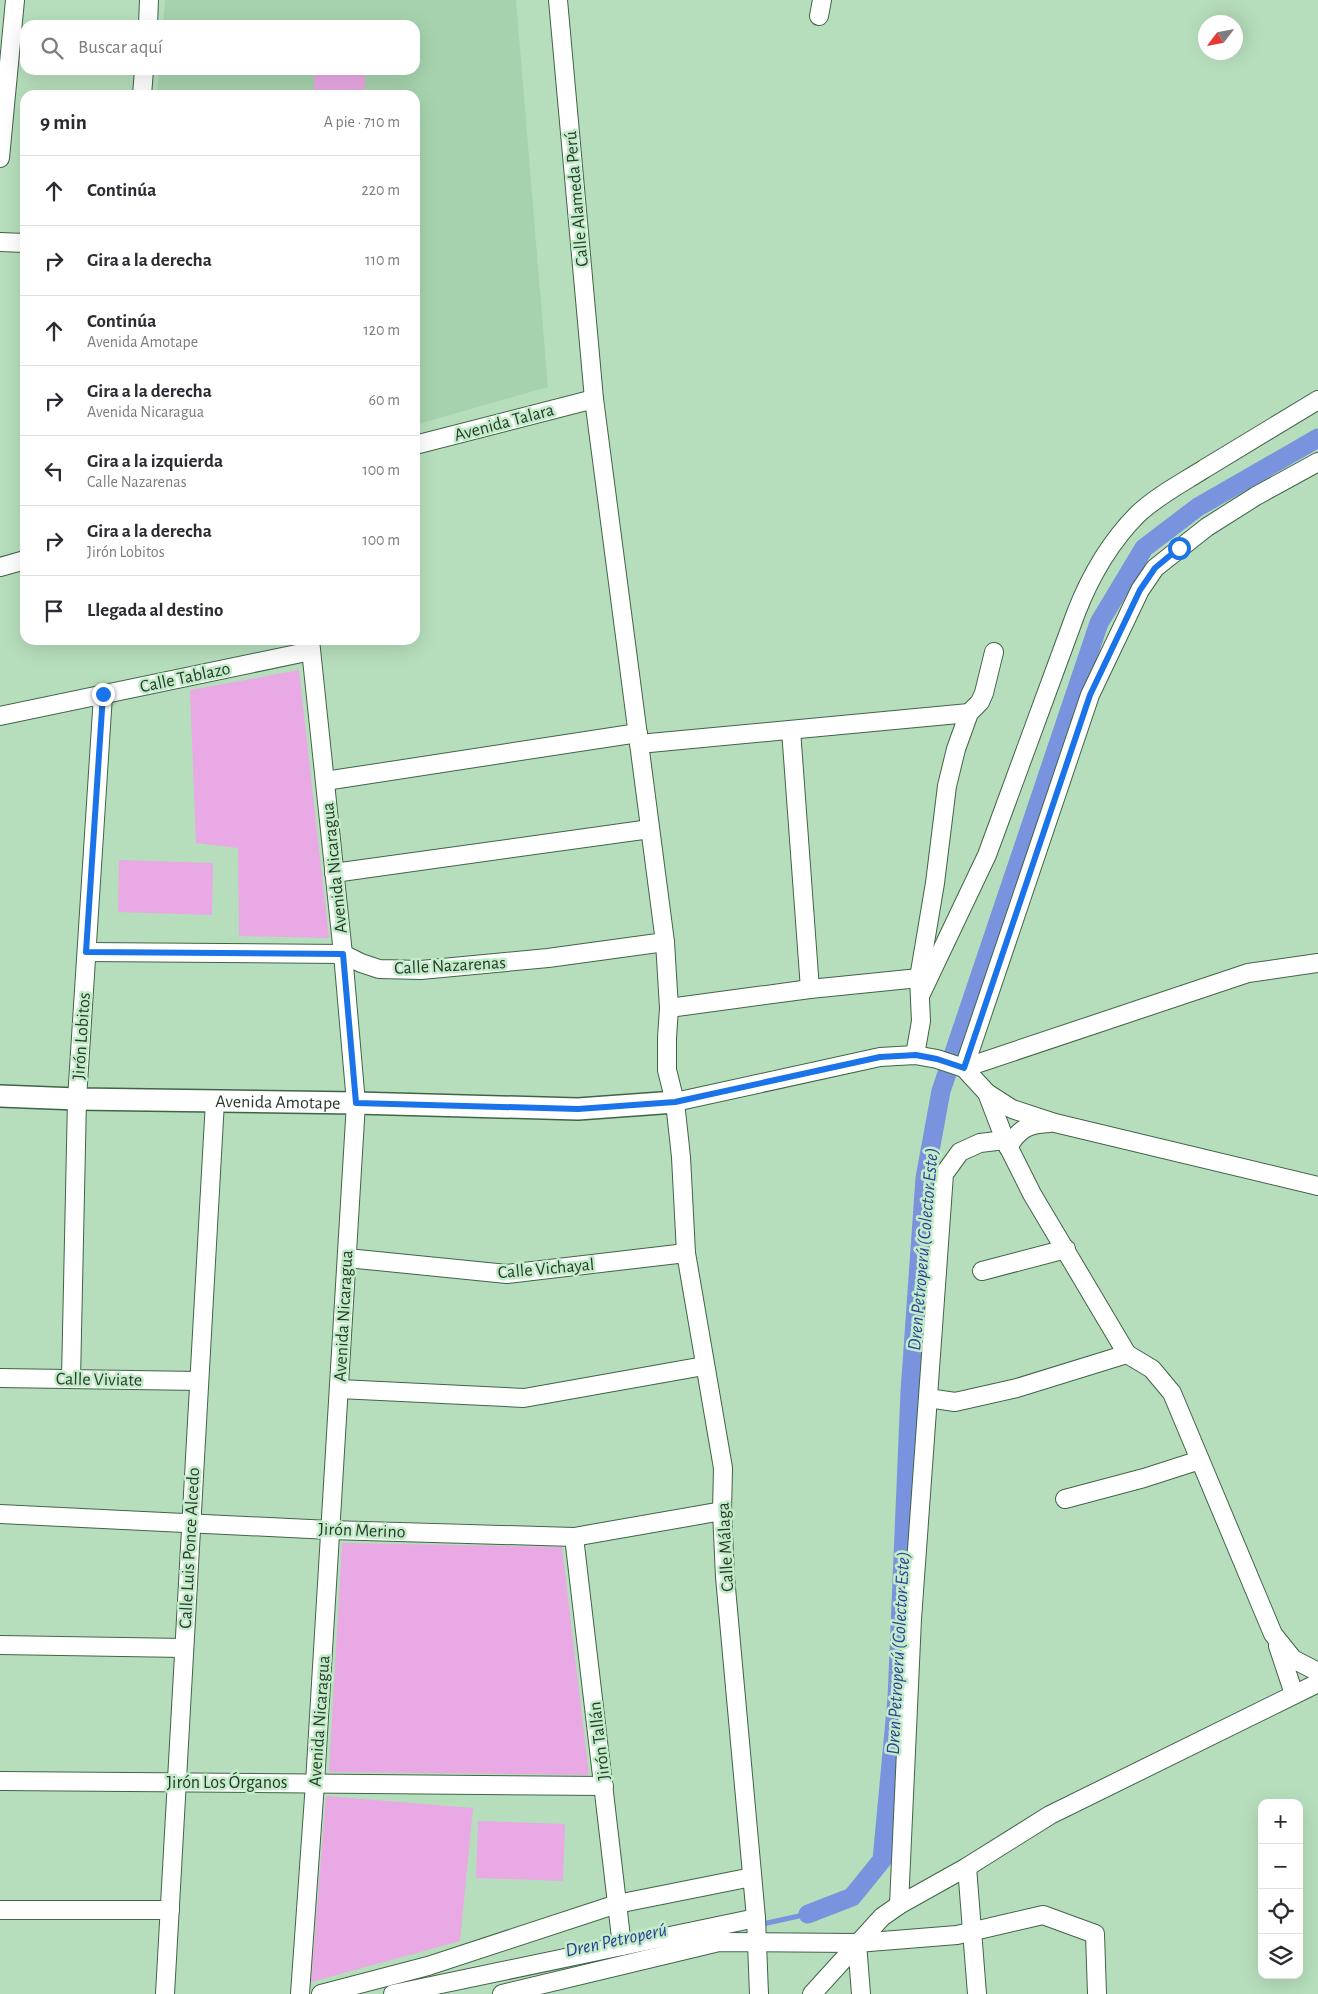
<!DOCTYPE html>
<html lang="es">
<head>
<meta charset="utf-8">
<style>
	:root { --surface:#fff; --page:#f2f2f3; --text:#2b2b33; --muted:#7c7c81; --line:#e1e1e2 }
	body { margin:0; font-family:"Alegreya Sans",sans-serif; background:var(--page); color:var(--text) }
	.controls { position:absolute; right:15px; bottom:15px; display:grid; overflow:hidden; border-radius:10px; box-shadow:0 5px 20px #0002 }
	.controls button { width:45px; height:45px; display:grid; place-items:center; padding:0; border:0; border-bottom:1px solid var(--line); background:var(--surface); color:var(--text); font:25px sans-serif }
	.compass { position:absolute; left:1198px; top:15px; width:45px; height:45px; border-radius:50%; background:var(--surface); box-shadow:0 5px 20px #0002; rotate:238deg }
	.stop { position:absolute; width:15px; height:15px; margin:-11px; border:4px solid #1a73e8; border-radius:50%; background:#fff }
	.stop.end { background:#1a73e8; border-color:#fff; box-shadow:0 1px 5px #0008 }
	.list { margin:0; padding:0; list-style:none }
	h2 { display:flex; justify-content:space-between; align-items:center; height:65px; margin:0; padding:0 20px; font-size:21px }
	h2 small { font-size:16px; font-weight:400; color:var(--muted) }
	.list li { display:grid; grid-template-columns:32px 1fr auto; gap:15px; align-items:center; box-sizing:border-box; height:70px; padding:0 20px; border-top:1px solid var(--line) }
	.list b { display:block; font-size:19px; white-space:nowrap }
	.list p { margin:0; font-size:16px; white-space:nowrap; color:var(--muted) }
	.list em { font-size:16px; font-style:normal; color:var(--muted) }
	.icon { flex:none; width:28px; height:28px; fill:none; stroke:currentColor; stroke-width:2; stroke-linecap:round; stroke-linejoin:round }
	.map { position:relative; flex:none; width:1318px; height:1994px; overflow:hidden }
	.search { position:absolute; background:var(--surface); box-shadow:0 5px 20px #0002; left:20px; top:20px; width:400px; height:55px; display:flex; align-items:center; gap:12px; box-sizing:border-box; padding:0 18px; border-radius:15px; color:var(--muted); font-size:19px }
	.panel { position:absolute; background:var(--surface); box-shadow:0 5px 20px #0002; left:20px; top:90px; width:400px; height:555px; border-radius:15px }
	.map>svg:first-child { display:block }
	.built { fill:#a6d3ad }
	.green { fill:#e9a9e4 }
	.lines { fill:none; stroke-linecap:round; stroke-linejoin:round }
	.stream { stroke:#7a93de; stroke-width:5 }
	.canal { stroke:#7a93de; stroke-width:19 }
	.minor-casing { stroke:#416447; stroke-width:20 }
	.tertiary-casing { stroke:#416447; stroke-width:24 }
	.minor { stroke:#fff; stroke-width:18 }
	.tertiary { stroke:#fff; stroke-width:21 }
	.route { stroke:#1a73e8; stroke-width:6 }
	.labels { text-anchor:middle; stroke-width:5; stroke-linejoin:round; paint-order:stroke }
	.street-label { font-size:18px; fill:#29392c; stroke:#c3ecc9 }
	.water-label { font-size:19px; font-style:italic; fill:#2b3f96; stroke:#c3ecc9 }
</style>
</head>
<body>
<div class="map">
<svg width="1318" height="1994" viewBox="0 0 1318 1994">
	<rect width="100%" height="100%" fill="#b6debc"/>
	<path class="built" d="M165 0H516L548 387 415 425V95H157L159 70H415V25H163Z"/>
	<g class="green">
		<rect x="314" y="70" width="51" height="25"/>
		<path d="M299 670 329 938 239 936 238 848 196 843 190 690Z"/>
		<path d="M119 860 213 863 212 915 118 912Z"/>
		<path d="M342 1543 562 1547 589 1775 329 1772Z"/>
		<path d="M326 1796 473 1808 460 1941 311 1982Z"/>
		<path d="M478 1821 565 1824 563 1881 476 1878Z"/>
	</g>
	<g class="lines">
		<path class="stream" d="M758 1925 808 1914"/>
		<path class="canal" d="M808 1914 852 1897 882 1860 897 1699 910 1392 925 1178 941 1091 1099 623 1144 548 1198 507 1318 438"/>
		<g class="minor-casing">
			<g id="minor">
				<path d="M558 0 594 399 665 942 669 1008 667 1038V1070L675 1102 681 1157 686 1253 723 1468 722 1511 725 1577 756 1918 759 1994"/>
				<path d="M819 16 822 0"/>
				<path d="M148 25 149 0"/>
				<path d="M142 95 144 70"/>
				<path d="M0 158 15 0"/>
				<path d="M0 242 25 243"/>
				<path d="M415 445 594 399"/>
				<path d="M0 567 25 560"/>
				<path d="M0 716 311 651"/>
				<path d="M791 730 810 989"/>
				<path d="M639 744 969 713"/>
				<path d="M325 781 638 733"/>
				<path d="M334 873 650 829"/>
				<path d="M87 952 343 954 361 963 379 969 421 970 548 958 665 942"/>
				<path d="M920 996 987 855 1076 613C1090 577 1110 542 1138 514 1157 496 1182 483 1204 469 1242 446 1280 423 1318 400"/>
				<path d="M669 1008 810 989 919 978"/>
				<path d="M915 1055 921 1021 919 978 935 883 947 786 956 749 969 713 980 702 984 693 994 652"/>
				<path d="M964 1068 1090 695 1140 590 1155 568 1207 527 1256 496 1318 462"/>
				<path d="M964 1068 1248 973 1318 963"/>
				<path d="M987 1093 1012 1109 1055 1123 1318 1186"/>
				<path d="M675 1102 880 1057 915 1055 937 1059 964 1068 987 1093 1005 1140 1032 1194 1127 1354 1152 1369 1172 1393 1273 1634 1293 1659 1318 1672"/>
				<path d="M1008 1147C1020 1128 1028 1124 1050 1123"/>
				<path d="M347 1258 507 1274 686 1253"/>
				<path d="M982 1271 1066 1249"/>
				<path d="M0 1378 199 1381"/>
				<path d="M71 1379 77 1099 103 695"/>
				<path d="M339 1389 524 1398 704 1366"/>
				<path d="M928 1398 955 1402 1017 1388 1127 1354"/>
				<path d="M1065 1499 1144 1478 1200 1460"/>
				<path d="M0 1514 330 1530 574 1537 722 1511"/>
				<path d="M574 1537 622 1946"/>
				<path d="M0 1645 184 1648"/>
				<path d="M1278 1646 1294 1694"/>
				<path d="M0 1781 604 1786"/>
				<path d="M967 1867 977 1994"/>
				<path d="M899 1905 912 1619 944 1174 960 1152 980 1143 1005 1140"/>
				<path d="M0 1910H170"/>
				<path d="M857 1943 861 1994"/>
				<path d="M165 1994 215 1101"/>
				<path d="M300 1994 315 1783 356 1103 343 954 310 640"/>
				<path d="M321 1994 428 1966 617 1904 752 1877"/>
				<path d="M393 1994 756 1918"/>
				<path d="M502 1994 719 1942 857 1943 957 1935 1043 1915 1095 1934 1097 1994"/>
				<path d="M812 1994 882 1917 899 1905 967 1867 1050 1815 1318 1683"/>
			</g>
		</g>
		<g class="tertiary-casing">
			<g id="tertiary">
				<path id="s1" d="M0 1096 77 1099 356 1103 578 1109 675 1102"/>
			</g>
		</g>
		<use href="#minor" class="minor"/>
		<use href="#tertiary" class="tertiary"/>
	</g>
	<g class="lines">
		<path class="route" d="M103 694 86 952 343 954 356 1103 578 1109 675 1102 880 1057 916 1055 937 1059 964 1068 1090 695 1140 590 1155 568 1179 548"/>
	</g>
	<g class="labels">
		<g class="street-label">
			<text transform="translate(576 199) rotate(-95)" y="6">Calle Alameda Perú</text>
			<text transform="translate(504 422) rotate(-15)" y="6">Avenida Talara</text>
			<text transform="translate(185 677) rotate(-12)" y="6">Calle Tablazo</text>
			<text transform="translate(334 868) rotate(-96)" y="6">Avenida Nicaragua</text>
			<text transform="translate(450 965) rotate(-3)" y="6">Calle Nazarenas</text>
			<text transform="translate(81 1036) rotate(-86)" y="6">Jirón Lobitos</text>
			<text dy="6" stroke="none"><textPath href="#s1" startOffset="278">Avenida Amotape</textPath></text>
			<text transform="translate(546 1268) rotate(-5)" y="6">Calle Vichayal</text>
			<text transform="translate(343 1316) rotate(-87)" y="6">Avenida Nicaragua</text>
			<text transform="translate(99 1379) rotate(1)" y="6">Calle Viviate</text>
			<text transform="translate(362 1530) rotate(2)" y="6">Jirón Merino</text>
			<text transform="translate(725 1547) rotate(-93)" y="6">Calle Málaga</text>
			<text transform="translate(189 1548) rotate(-87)" y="6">Calle Luis Ponce Alcedo</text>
			<text transform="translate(319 1721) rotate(-86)" y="6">Avenida Nicaragua</text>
			<text transform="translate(599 1741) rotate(-97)" y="6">Jirón Tallán</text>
			<text x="227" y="1788">Jirón Los Órganos</text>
		</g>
		<g class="water-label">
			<text transform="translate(922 1249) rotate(-85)" y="7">Dren Petroperú (Colector Este)</text>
			<text transform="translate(897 1653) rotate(-87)" y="7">Dren Petroperú (Colector Este)</text>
			<text transform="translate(616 1939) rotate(-12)" y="7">Dren Petroperú</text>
		</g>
	</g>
</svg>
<div class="controls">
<button>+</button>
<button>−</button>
<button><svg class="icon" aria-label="locate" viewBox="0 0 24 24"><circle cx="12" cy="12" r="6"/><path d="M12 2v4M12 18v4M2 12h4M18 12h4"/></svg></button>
<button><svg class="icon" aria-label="layers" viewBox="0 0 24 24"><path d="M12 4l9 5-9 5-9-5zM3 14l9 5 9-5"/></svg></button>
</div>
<svg class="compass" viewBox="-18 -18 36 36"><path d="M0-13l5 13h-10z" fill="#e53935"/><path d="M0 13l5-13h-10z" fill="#7c7c81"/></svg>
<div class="stop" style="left:1179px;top:548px"></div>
<div class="stop end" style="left:103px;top:694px"></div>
<div class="search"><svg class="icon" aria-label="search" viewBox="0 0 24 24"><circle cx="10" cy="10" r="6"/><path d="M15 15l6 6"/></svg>Buscar aquí</div>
<section class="panel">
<h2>9 min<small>A pie · 710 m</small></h2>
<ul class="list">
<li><svg class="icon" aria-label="ahead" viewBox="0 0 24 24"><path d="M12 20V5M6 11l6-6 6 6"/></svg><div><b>Continúa</b></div><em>220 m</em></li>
<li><svg class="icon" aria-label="right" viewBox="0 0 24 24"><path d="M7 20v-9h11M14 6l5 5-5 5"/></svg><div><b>Gira a la derecha</b></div><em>110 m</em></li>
<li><svg class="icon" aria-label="ahead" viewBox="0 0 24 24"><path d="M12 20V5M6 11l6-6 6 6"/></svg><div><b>Continúa</b><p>Avenida Amotape</p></div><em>120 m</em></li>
<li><svg class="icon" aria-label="right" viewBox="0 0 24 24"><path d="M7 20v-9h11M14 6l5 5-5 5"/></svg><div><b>Gira a la derecha</b><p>Avenida Nicaragua</p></div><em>60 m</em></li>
<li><svg class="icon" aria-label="left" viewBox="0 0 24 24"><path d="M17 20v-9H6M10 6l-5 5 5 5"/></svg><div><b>Gira a la izquierda</b><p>Calle Nazarenas</p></div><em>100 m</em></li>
<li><svg class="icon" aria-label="right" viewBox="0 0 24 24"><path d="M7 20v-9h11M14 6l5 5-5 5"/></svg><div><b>Gira a la derecha</b><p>Jirón Lobitos</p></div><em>100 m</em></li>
<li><svg class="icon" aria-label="arrive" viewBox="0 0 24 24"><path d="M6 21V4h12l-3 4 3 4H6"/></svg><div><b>Llegada al destino</b></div></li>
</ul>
</section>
</div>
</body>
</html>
